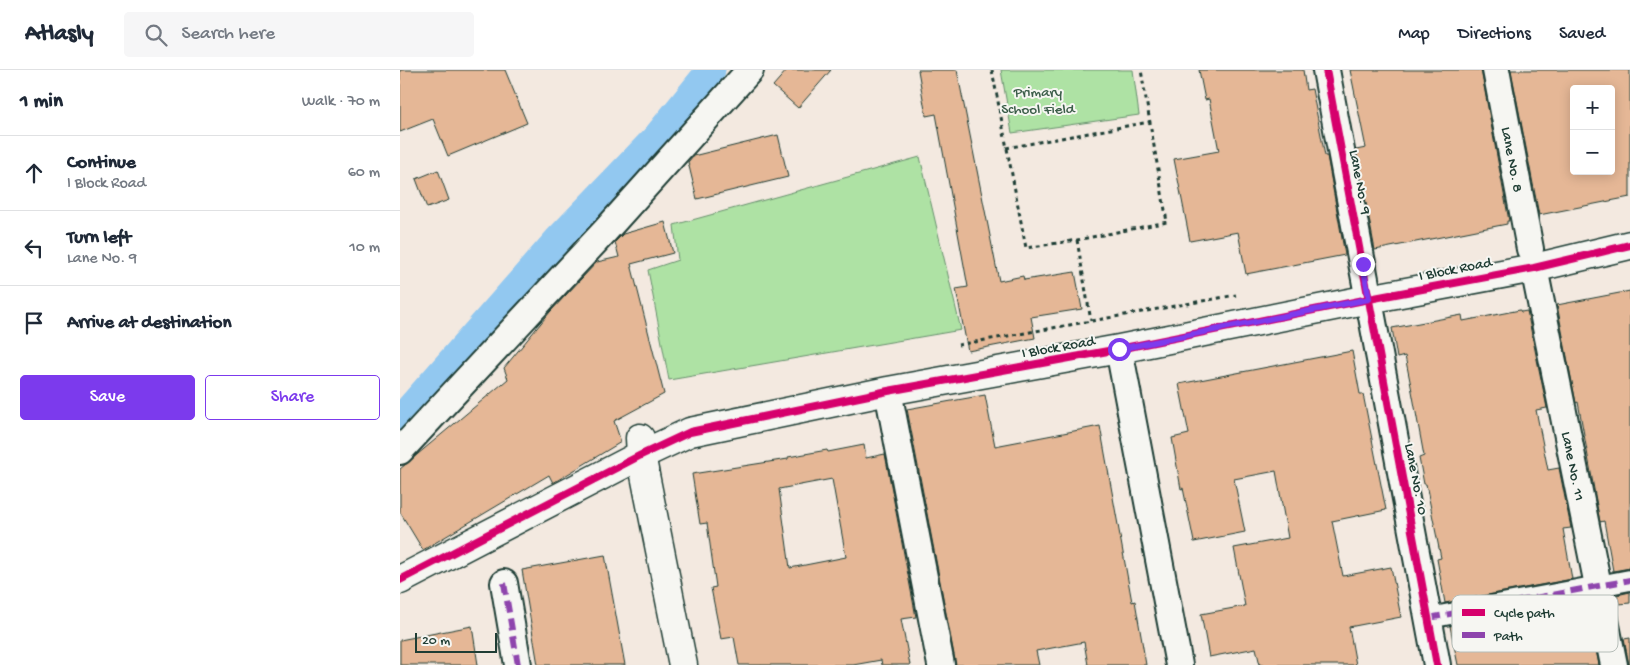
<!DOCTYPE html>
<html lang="en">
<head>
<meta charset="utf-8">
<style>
	:root { --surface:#fff; --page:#f6f6f7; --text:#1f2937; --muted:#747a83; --line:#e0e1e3; --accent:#7c3aed }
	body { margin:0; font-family:"Gochi Hand",sans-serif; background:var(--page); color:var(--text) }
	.controls { position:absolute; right:15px; top:15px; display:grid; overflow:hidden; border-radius:5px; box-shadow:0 2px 12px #0003 }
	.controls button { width:45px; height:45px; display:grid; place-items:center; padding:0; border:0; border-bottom:1px solid var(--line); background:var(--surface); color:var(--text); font:25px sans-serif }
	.scale { position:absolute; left:15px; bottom:12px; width:82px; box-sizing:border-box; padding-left:5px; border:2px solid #1f3d34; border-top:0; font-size:14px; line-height:18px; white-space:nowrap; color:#1f3d34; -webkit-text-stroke:4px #f6f6f2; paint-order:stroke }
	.stop { position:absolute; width:15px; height:15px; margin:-11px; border:4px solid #7c3aed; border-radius:50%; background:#fff }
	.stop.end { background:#7c3aed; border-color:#fff; box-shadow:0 1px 5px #0008 }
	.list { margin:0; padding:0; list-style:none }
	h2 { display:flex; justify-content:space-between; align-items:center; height:65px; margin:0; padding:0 20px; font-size:21px }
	h2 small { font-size:16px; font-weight:400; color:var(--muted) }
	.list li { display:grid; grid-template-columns:32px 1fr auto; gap:15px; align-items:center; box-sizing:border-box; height:75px; padding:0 20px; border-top:1px solid var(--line) }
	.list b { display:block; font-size:19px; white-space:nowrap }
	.list p { margin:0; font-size:16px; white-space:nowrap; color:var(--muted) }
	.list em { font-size:16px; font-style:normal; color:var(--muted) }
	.actions { display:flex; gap:10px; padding:15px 20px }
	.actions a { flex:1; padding:11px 0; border:1px solid var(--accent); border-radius:5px; text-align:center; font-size:18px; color:var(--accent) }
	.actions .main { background:var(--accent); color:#fff }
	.icon { flex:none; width:28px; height:28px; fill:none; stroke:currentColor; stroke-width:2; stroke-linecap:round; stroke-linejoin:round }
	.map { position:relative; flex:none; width:1230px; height:595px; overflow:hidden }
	header { display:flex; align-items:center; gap:30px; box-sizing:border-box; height:70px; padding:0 25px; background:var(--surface); border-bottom:1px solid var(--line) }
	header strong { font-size:24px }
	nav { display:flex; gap:28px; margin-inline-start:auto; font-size:18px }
	.search { width:350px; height:45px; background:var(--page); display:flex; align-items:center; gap:12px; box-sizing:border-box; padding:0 18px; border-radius:5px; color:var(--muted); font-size:19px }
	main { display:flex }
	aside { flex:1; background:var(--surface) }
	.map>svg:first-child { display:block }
	.green { fill:#aee2a4; stroke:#66906c }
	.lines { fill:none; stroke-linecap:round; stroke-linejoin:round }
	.canal { stroke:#92c8f0; stroke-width:29 }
	.building { fill:#e5b796; stroke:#1f3d34; fill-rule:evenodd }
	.pedestrian-casing { stroke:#1f3d34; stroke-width:24 }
	.minor-casing { stroke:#1f3d34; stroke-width:30 }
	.tertiary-casing { stroke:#1f3d34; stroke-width:31 }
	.path { stroke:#1f3d34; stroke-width:3; stroke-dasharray:4 4; stroke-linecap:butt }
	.pedestrian { stroke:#f6f6f2; stroke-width:20 }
	.minor { stroke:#f6f6f2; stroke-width:26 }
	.tertiary { stroke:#f6f6f2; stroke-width:28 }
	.quiet { stroke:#8e44ad; stroke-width:6; stroke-dasharray:12 6; stroke-linecap:butt }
	.cycleway-casing { stroke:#f6f6f2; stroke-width:11 }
	.cycleway { stroke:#d6006c; stroke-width:8 }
	.route { stroke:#7c3aed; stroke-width:6 }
	.labels { text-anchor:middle; stroke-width:4; stroke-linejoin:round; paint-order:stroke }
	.park-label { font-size:15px; fill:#3c5e4a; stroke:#f6f6f2 }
	.street-label { font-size:15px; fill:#1f3d34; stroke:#f6f6f2 }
	.key { fill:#f6f6f2; stroke:#b6beb9; stroke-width:1 }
	.key-label { font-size:14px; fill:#1f3d34 }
</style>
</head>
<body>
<header>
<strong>Atlasly</strong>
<div class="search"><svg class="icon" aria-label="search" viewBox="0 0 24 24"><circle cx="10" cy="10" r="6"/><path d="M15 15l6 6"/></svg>Search here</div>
<nav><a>Map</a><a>Directions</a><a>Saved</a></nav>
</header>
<main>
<aside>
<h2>1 min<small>Walk · 70 m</small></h2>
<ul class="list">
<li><svg class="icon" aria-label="ahead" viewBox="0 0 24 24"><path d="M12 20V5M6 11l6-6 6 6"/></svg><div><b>Continue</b><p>I Block Road</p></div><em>60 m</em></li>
<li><svg class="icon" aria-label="left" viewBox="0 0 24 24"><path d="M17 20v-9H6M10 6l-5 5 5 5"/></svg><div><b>Turn left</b><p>Lane No. 9</p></div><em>10 m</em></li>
<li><svg class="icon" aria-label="arrive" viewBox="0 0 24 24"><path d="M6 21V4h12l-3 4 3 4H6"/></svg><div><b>Arrive at destination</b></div></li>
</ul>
<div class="actions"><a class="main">Save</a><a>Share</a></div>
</aside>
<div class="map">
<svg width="1230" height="595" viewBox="0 0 1230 595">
	<rect width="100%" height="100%" fill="#f3e9e0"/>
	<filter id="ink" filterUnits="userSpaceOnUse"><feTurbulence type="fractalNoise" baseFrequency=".02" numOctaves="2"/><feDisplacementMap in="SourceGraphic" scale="10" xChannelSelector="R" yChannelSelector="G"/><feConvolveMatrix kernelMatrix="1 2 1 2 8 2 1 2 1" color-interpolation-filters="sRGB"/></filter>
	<g filter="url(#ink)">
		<g class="green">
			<path d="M601 0H733L739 45 612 63Z"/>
			<path d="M520 87 561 260 269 310 248 200 278 190 274 155Z"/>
		</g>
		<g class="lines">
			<path class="canal" d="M0 350 158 170 257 67 311 0"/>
		</g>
		<g class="building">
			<path d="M0 0H105L127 53 48 86 33 49 0 62Z"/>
			<path d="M387 0H431L398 38 373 16Z"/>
			<path d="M518 0H557L599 211 623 206 624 210 675 202 682 239 631 247 635 268 568 281 556 219 568 217 536 44 526 46Z"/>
			<path d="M799 0H903L906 20 912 19 925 86H927L945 185 846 204 838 162 790 171 774 89 819 81 809 29 805 30Z"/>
			<path d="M950 0H1081L1109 151H1107V154L975 180 956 80 966 78Z"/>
			<path d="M1111 0H1230V127L1139 145ZM1174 19H1211V101H1174Z"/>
			<path d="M378 65 388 107 297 129 288 92 293 86Z"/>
			<path d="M38 100 49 130 27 138 16 109Z"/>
			<path d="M265 152 273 183 231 194 264 324 214 351 221 372 153 413 149 405 23 480 0 442V399L108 309 104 298 150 242 197 192 219 187 215 172 223 164Z"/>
			<path d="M1230 221V498L1213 501 1204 451 1200 452 1178 332 1176 333 1157 235Z"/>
			<path d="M1120 240 1121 242 1127 241 1147 338 1136 340 1148 400 1159 398 1171 458 1163 459 1172 509 1045 533 1037 489 1041 488 1026 414H1024L1019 388 1024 386 1012 321 1005 286 997 288 992 258 1062 245 1063 251Z"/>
			<path d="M952 281 960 324H963L986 440 932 451 943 506 991 497 1001 547 949 557 956 595H860L856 578 809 587 801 544 845 536 834 478 888 468 876 401 834 409 845 462 794 472 783 418 781 419 772 368 789 364 779 314Z"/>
			<path d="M585 325 595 376 700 356 732 532 735 531 746 595H688L684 572 636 581 639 595H556L507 339Z"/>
			<path d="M464 375 466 388 485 384 516 547 501 549 510 595H482L481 590 453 595H339L334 567 321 569 311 518 316 517 307 453 300 454 292 404 388 389V387L427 380 428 382ZM432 409 446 487 390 498 379 419Z"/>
			<path d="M205 485 225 595H138L122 500Z"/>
			<path d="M1230 522V533L1219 534 1217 525Z"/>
			<path d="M1176 532 1185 576 1195 575 1199 595H1058L1050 556Z"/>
			<path d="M72 556 78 595H0V570Z"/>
			<path d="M1230 568V595H1229L1224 569Z"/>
		</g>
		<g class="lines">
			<g class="pedestrian-casing">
				<path id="pedestrian" d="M1029 548 1230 510"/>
			</g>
			<g class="minor-casing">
				<g id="minor">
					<path d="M926 0 1037 595"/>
					<path id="s1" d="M1096 0 1130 179"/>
					<path id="s2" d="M1134 198 1214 595"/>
					<path d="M719 279 779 595"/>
					<path d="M488 321 541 595"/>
					<path d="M0 381 206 160 350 0"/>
					<path d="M104 513 118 595"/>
				</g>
			</g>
			<g class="tertiary-casing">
				<g id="tertiary">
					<path d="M240 368 241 385 283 595"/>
					<path d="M0 510 241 385 290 362 488 321 719 279 969 229 1134 198 1230 175"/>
				</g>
			</g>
			<g class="path">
				<path d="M592 0 626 178 677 170 767 152 741 0"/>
				<path d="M606 78 749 52"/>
				<path d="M677 170 691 251"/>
				<path d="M558 275 836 225"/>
			</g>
			<use href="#pedestrian" class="pedestrian"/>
			<use href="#minor" class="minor"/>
			<use href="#tertiary" class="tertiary"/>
			<g class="quiet">
				<path d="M104 513 118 595"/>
				<path d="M1029 548 1230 510"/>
			</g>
			<g class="cycleway-casing">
				<g id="cycleway">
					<path d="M926 0 1037 595"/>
					<path d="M0 510 241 385 290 362 488 321 719 279 969 229 1134 198 1230 175"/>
				</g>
			</g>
			<use href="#cycleway" class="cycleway"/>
		</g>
	</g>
	<g class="lines" filter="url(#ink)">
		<path class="route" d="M719 279 969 229 963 194"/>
	</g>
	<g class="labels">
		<g class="park-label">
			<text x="638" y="26">Primary<tspan x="638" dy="17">School Field</tspan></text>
		</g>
		<g class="street-label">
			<text dy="5" stroke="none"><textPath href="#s1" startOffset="91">Lane No. 8</textPath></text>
			<text transform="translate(961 112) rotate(79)" y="5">Lane No. 9</text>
			<text transform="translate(1055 198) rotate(-11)" y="5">I Block Road</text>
			<text transform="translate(658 276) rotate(-10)" y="5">I Block Road</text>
			<text dy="5" stroke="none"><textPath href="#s2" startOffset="202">Lane No. 11</textPath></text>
			<text transform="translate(1017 409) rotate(79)" y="5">Lane No. 10</text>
		</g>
	</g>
	<rect x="1052" y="525" width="166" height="57" rx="8" class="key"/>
	<rect x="1062" y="539" width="23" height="7" fill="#d6006c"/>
	<rect x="1062" y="562" width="23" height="6" fill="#8e44ad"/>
	<g class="key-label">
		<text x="1094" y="547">Cycle path</text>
		<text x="1094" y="570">Path</text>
	</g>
</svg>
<div class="controls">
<button>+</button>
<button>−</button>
</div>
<div class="scale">20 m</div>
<div class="stop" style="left:719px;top:279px"></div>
<div class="stop end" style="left:963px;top:194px"></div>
</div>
</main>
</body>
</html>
